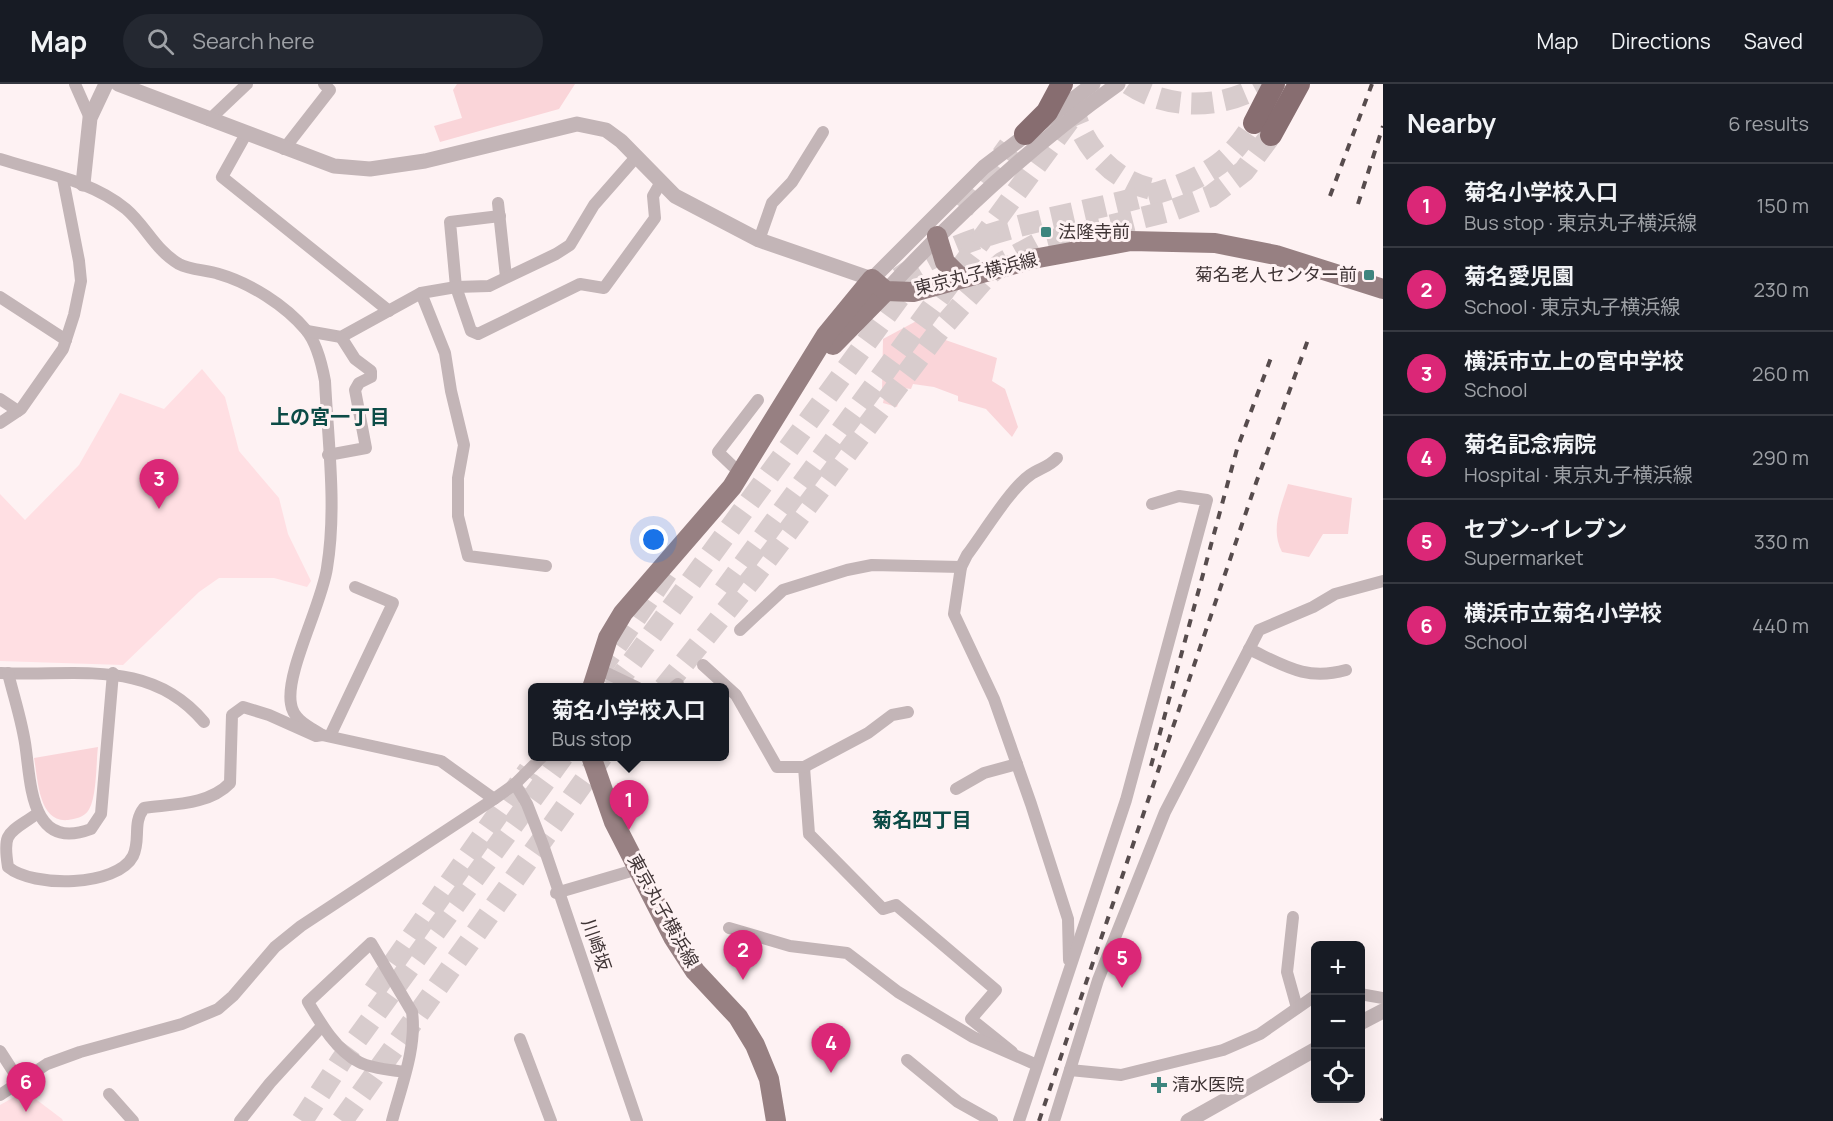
<!DOCTYPE html>
<html lang="en">
<head>
<meta charset="utf-8">
<style>
	:root { --surface:#171b24; --page:#242831; --text:#f1f3f6; --muted:#9ea1a6; --line:#363941; --accent:#db2777 }
	body { margin:0; font-family:Manrope,"Noto Sans JP",sans-serif; background:var(--page); color:var(--text) }
	.controls { position:absolute; right:18px; bottom:18px; display:grid; overflow:hidden; border-radius:9px; box-shadow:0 6px 24px #0002 }
	.controls button { width:54px; height:54px; display:grid; place-items:center; padding:0; border:0; border-bottom:2px solid var(--line); background:var(--surface); color:var(--text); font:30px sans-serif }
	.you { position:absolute; left:654px; top:456px; width:21px; height:21px; margin:-15px; border:4px solid #fff; border-radius:50%; background:#1a73e8; box-shadow:0 0 0 9px #1a73e833 }
	.badge { display:grid; place-items:center; width:39px; height:39px; border-radius:50%; background:var(--accent); color:#fff; font-size:20px; font-weight:700 }
	.pin { position:absolute; translate:-50% -50px; filter:drop-shadow(0 2px 3px #0008) }
	.pin::after { content:''; position:absolute; top:32px; width:21px; height:18px; background:inherit; clip-path:polygon(0 0,100% 0,50% 100%) }
	.popup { position:absolute; left:528px; top:599px; width:201px; height:78px; box-sizing:border-box; display:grid; place-content:center; border-radius:9px; background:var(--surface); filter:drop-shadow(0 2px 4px #0005); font-size:20px; white-space:nowrap; color:var(--muted) }
	.popup b { font-size:22px; color:var(--text) }
	.popup::after { content:''; position:absolute; left:50%; top:100%; margin-left:-12px; border:12px solid transparent; border-top-color:var(--surface) }
	.list { margin:0; padding:0; list-style:none }
	h2 { display:flex; justify-content:space-between; align-items:center; height:78px; margin:0; padding:0 24px; font-size:26px }
	h2 small { font-size:20px; font-weight:400; color:var(--muted) }
	.list li { display:grid; grid-template-columns:39px 1fr auto; gap:18px; align-items:center; box-sizing:border-box; height:84px; padding:0 24px; border-top:2px solid var(--line) }
	.list b { display:block; font-size:22px; white-space:nowrap }
	.list p { margin:0; font-size:20px; white-space:nowrap; color:var(--muted) }
	.list em { font-size:20px; font-style:normal; color:var(--muted) }
	.icon { flex:none; width:33px; height:33px; fill:none; stroke:currentColor; stroke-width:2; stroke-linecap:round; stroke-linejoin:round }
	.map { position:relative; flex:none; width:1383px; height:1037px; overflow:hidden }
	header { display:flex; align-items:center; gap:36px; box-sizing:border-box; height:84px; padding:0 30px; background:var(--surface); border-bottom:2px solid var(--line) }
	header strong { font-size:28px }
	nav { display:flex; gap:33px; margin-inline-start:auto; font-size:21px }
	.search { width:420px; height:54px; background:var(--page); display:flex; align-items:center; gap:15px; box-sizing:border-box; padding:0 21px; border-radius:33px; color:var(--muted); font-size:22px }
	main { display:flex }
	aside { flex:1; background:var(--surface) }
	.map>svg:first-child { display:block }
	.built { fill:#ffdfe3 }
	.green { fill:#fad5d9 }
	.lines { fill:none; stroke-linecap:round; stroke-linejoin:round }
	.motorway-tunnel { stroke:#d8cccd; stroke-width:22; stroke-dasharray:22 11; stroke-linecap:butt }
	.minor { stroke:#c3b5b7; stroke-width:12 }
	.tertiary { stroke:#c3b5b7; stroke-width:15 }
	.primary { stroke:#978082; stroke-width:20 }
	.motorway { stroke:#876d70; stroke-width:22 }
	.rail { stroke:#574c4d; stroke-width:4; stroke-dasharray:8 8; stroke-linecap:butt }
	.poi-dot { fill:#3e857e; stroke:#fef2f3; stroke-width:2 }
	.labels { text-anchor:middle; stroke-width:6; stroke-linejoin:round; paint-order:stroke }
	.poi-label { font-size:18px; fill:#3f3435; stroke:#fef2f3; text-anchor:start }
	.street-label { font-size:18px; fill:#3f3435; stroke:#fef2f3 }
	.neighbourhood-label { font-size:20px; font-weight:bold; fill:#0c4b46; stroke:#fef2f3 }
</style>
</head>
<body>
<header>
<strong>Map</strong>
<div class="search"><svg class="icon" aria-label="search" viewBox="0 0 24 24"><circle cx="10" cy="10" r="6"/><path d="M15 15l6 6"/></svg>Search here</div>
<nav><a>Map</a><a>Directions</a><a>Saved</a></nav>
</header>
<main>
<div class="map">
<svg width="1383" height="1037" viewBox="0 0 1383 1037">
	<rect width="100%" height="100%" fill="#fef2f3"/>
	<g class="built">
		<path d="M202 285 225 313 239 367 279 414 288 450 311 497 307 503 274 494H219L199 508 123 581 0 577V410L25 436 79 381 120 309 164 325Z"/>
		<path d="M25 1007 62 1035 63 1037H0V1021Z"/>
	</g>
	<g class="green">
		<path d="M457 0H575L559 25 440 58 434 42 462 34 453 6Z"/>
		<path d="M922 234 928 247 934 248V252L997 274 992 297 1005 305 1018 343 1012 353 986 325 958 317V312L934 303 913 300 911 305 903 304 897 323 883 319 885 308 882 307 883 255Z"/>
		<path d="M1288 400 1352 414 1348 450H1323L1309 473 1282 468C1270 445 1281 423 1288 400Z"/>
		<path d="M98 663C96 678 97 715 88 727 84 733 75 735 68 736 38 739 38 694 34 674Z"/>
	</g>
	<g class="lines">
		<g class="motorway-tunnel">
			<path d="M1129 0C1167 26 1224 26 1263 0"/>
			<path d="M1072 20C1082 64 1116 102 1163 107"/>
			<path d="M963 125 1009 62"/>
			<path d="M899 194C961 150 1037 138 1109 121 1147 112 1186 104 1219 80 1234 69 1244 54 1254 39"/>
			<path d="M724 507 1070 35"/>
			<path d="M598 588 668 487"/>
			<path d="M613 604 914 193"/>
			<path d="M664 604 755 491 939 247 985 194 1002 179 1037 160 1173 126 1211 112 1244 87 1271 51"/>
			<path d="M374 907 529 686"/>
			<path d="M302 1037 341 977 563 672"/>
			<path d="M342 1037 602 672"/>
		</g>
		<g class="minor">
			<path d="M75 0 90 34"/>
			<path d="M209 36 247 0"/>
			<path d="M246 50 222 93 389 227"/>
			<path d="M284 65 330 6 324 0"/>
			<path d="M0 75C43 89 91 96 126 125 146 142 155 166 179 180 190 186 207 186 219 190 250 199 285 221 306 246 317 259 322 281 325 297 328 359 337 423 327 484 322 520 285 589 291 620 293 636 310 643 322 651"/>
			<path d="M498 119 506 193"/>
			<path d="M500 132 450 138 456 203 471 247 478 250 580 200 604 204 655 134 653 112 661 98"/>
			<path d="M759 156 772 119 792 98 823 48"/>
			<path d="M421 209 445 269 451 307 464 361 458 394V432L468 472 546 482"/>
			<path d="M0 213 66 256"/>
			<path d="M307 247 341 253 421 209 456 203 489 202 556 170 570 161 594 121 637 72"/>
			<path d="M0 315 18 327"/>
			<path d="M0 339 21 325 63 265 74 231 81 197 79 177 63 95"/>
			<path d="M328 371 366 364 355 306 359 299 371 293V287L355 275 341 253"/>
			<path d="M1057 374C1049 383 1040 384 1030 391 1010 405 983 450 967 471L961 483 954 530 994 615 1031 720 1068 835 1069 876"/>
			<path d="M741 390 718 368 758 316"/>
			<path d="M740 546 783 506 847 486 872 481 961 483"/>
			<path d="M1249 565C1285 582 1306 597 1346 586"/>
			<path d="M703 581 736 611 777 683H804L809 750 883 825 896 821 996 906 971 935 1012 968"/>
			<path d="M596 584 638 604"/>
			<path d="M1 589C75 593 150 573 204 638"/>
			<path d="M8 589C14 614 23 640 26 666 31 703 32 767 91 745L101 730 113 589"/>
			<path d="M673 604 678 600"/>
			<path d="M330 652 393 519 355 503"/>
			<path d="M804 683 868 649 892 631 908 628"/>
			<path d="M515 700 527 720 543 761 637 1037"/>
			<path d="M956 705 984 689 1017 680"/>
			<path d="M38 729C9 750 2 746 8 783 33 804 117 803 133 772 141 756 132 739 144 724 173 720 209 721 230 699L232 631 243 623 269 631 316 652 322 651 441 677 494 715"/>
			<path d="M556 809 638 785"/>
			<path d="M1293 833 1287 888 1297 924"/>
			<path d="M729 844 790 862 847 869 898 908 973 953 1037 981"/>
			<path d="M1360 910 1383 914"/>
			<path d="M520 955 551 1037"/>
			<path d="M0 967 20 998"/>
			<path d="M907 976 958 1018 992 1037"/>
			<path d="M1070 986 1121 991 1223 966 1260 950 1316 911"/>
			<path d="M109 1010 133 1037"/>
			<path d="M0 1011 47 980 80 968 182 940 218 925 233 912 275 863 301 842 494 715 515 700 543 672"/>
			<path d="M240 1037 270 999 322 942"/>
			<path d="M392 1037C401 1003 417 963 412 928L371 859 308 918C321 940 336 966 359 978 372 985 392 986 405 988"/>
			<path d="M1019 1037 1126 716 1207 416 1179 412 1152 420"/>
			<path d="M1054 1037 1098 896 1165 728 1259 546 1313 523 1335 510 1383 497"/>
		</g>
		<g class="tertiary">
			<path d="M118 0 334 82 370 85 425 77 577 40 606 46 621 57 675 112 759 156 872 195 984 83 1093 0"/>
			<path d="M83 100 90 34 106 0"/>
			<path d="M886 207C957 130 1033 60 1118 0"/>
			<path d="M1360 939 1383 927"/>
			<path d="M1188 1037 1316 965"/>
		</g>
		<g class="primary">
			<path d="M937 152 945 178 960 193"/>
			<path d="M833 261 886 207"/>
			<path d="M592 604 608 554 623 529 732 403 826 251 872 195 886 207 913 208 1033 175 1131 157 1215 159 1276 171 1383 205"/>
			<path d="M591 672 614 738 673 853 695 887 738 933 755 961 769 995 776 1037"/>
		</g>
		<g class="motorway">
			<path d="M1254 39 1274 0"/>
			<path d="M1025 50 1047 28 1062 0"/>
			<path d="M1271 51 1299 0"/>
		</g>
		<g class="rail">
			<path d="M1330 112 1372 0"/>
			<path d="M1358 120 1383 42"/>
			<path d="M1151 682 1237 365 1272 271"/>
			<path d="M1039 1037 1256 399 1309 253"/>
			<path d="M1381 1037 1383 1035"/>
		</g>
	</g>
	<g class="poi-dot">
		<rect x="1040" y="142" width="12" height="12" rx="3"/>
		<rect x="1363" y="185" width="12" height="12" rx="3"/>
		<path d="M1156 992h6v6h6v6h-6v6h-6v-6h-6v-6h6z"/>
	</g>
	<g class="labels">
		<g class="poi-label">
			<text x="1058" y="154">法隆寺前</text>
			<text x="1357" y="197" text-anchor="end">菊名老人センター前</text>
			<text x="1172" y="1007">清水医院</text>
		</g>
		<g class="street-label">
			<text transform="translate(976 190) rotate(-14)" y="6">東京丸子横浜線</text>
			<text transform="translate(663 827) rotate(61)" y="6">東京丸子横浜線</text>
			<text transform="translate(596 861) rotate(71)" y="6">川崎坂</text>
		</g>
		<g class="neighbourhood-label">
			<text x="330" y="340">上の宮一丁目</text>
			<text x="922" y="743">菊名四丁目</text>
		</g>
	</g>
</svg>
<div class="controls">
<button>+</button>
<button>−</button>
<button><svg class="icon" aria-label="locate" viewBox="0 0 24 24"><circle cx="12" cy="12" r="6"/><path d="M12 2v4M12 18v4M2 12h4M18 12h4"/></svg></button>
</div>
<div class="you"></div>
<div class="pin badge" style="left:629px;top:746px">1</div>
<div class="popup"><b>菊名小学校入口</b>Bus stop</div>
<div class="pin badge" style="left:743px;top:896px">2</div>
<div class="pin badge" style="left:159px;top:425px">3</div>
<div class="pin badge" style="left:831px;top:989px">4</div>
<div class="pin badge" style="left:1122px;top:904px">5</div>
<div class="pin badge" style="left:26px;top:1028px">6</div>
</div>
<aside>
<h2>Nearby<small>6 results</small></h2>
<ul class="list">
<li><span class="badge">1</span><div><b>菊名小学校入口</b><p>Bus stop · 東京丸子横浜線</p></div><em>150 m</em></li>
<li><span class="badge">2</span><div><b>菊名愛児園</b><p>School · 東京丸子横浜線</p></div><em>230 m</em></li>
<li><span class="badge">3</span><div><b>横浜市立上の宮中学校</b><p>School</p></div><em>260 m</em></li>
<li><span class="badge">4</span><div><b>菊名記念病院</b><p>Hospital · 東京丸子横浜線</p></div><em>290 m</em></li>
<li><span class="badge">5</span><div><b>セブン-イレブン</b><p>Supermarket</p></div><em>330 m</em></li>
<li><span class="badge">6</span><div><b>横浜市立菊名小学校</b><p>School</p></div><em>440 m</em></li>
</ul>
</aside>
</main>
</body>
</html>
